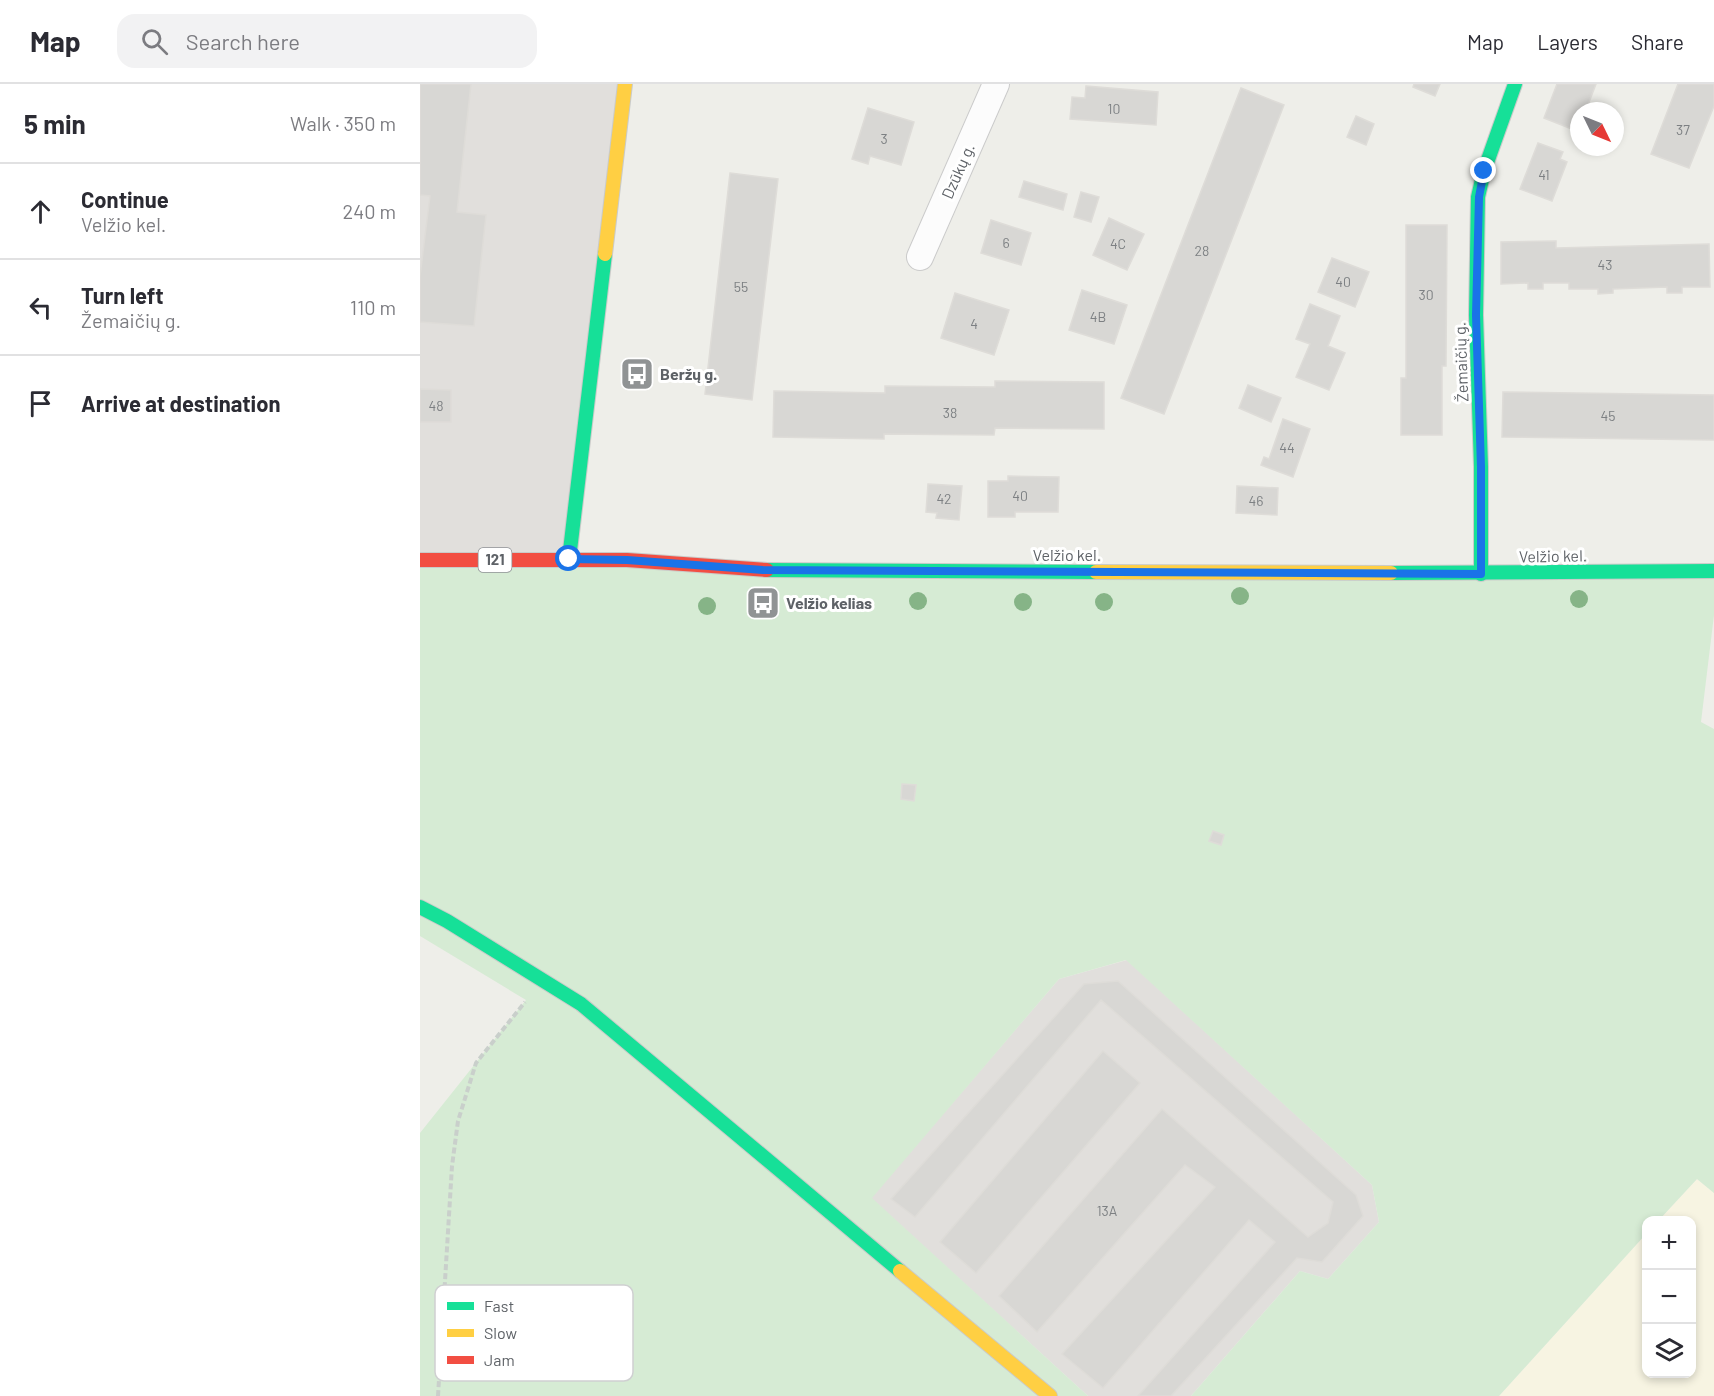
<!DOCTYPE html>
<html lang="en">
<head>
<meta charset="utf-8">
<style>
	:root { --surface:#fff; --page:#f2f2f3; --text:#2b2b33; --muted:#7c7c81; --line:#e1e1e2 }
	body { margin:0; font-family:Barlow,sans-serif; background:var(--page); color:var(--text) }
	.controls { position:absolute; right:18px; bottom:18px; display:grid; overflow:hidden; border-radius:12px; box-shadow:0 3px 9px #0003 }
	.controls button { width:54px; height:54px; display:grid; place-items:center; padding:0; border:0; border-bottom:2px solid var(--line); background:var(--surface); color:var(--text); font:30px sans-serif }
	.compass { position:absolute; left:1150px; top:18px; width:54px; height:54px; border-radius:50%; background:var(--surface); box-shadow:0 3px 9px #0003; rotate:133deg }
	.stop { position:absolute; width:18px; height:18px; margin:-14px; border:4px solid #1a73e8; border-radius:50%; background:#fff }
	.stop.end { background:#1a73e8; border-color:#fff; box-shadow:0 2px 6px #0008 }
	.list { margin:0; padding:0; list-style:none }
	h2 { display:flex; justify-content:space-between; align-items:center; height:78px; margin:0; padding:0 24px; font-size:26px }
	h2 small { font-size:20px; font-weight:400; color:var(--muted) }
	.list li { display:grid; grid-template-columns:39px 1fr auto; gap:18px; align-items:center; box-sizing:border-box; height:96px; padding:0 24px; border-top:2px solid var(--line) }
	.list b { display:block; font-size:22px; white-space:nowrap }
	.list p { margin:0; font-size:20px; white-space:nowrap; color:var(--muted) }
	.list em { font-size:20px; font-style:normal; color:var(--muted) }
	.icon { flex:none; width:33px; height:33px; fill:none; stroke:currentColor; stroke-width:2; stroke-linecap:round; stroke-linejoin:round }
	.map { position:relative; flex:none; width:1294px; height:1312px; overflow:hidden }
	header { display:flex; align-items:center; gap:36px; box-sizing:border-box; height:84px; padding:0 30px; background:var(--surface); border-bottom:2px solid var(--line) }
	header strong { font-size:28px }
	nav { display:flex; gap:33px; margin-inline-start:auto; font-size:21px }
	.search { width:420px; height:54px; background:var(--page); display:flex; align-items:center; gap:15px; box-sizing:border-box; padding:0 21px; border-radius:18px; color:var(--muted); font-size:22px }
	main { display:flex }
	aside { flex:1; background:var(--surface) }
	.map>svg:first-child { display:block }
	.commercial { fill:#f7f4e2 }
	.industrial { fill:#e1dfdc }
	.green { fill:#d6ebd4 }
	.building { fill:#d8d7d4; stroke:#dedcd8; stroke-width:1.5 }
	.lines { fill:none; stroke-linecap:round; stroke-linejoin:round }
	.street-casing { stroke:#cbcbcb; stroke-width:28 }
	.fast-casing { stroke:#cacbc9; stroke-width:16 }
	.slow-casing { stroke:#cacbc9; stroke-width:16 }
	.jam-casing { stroke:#cacbc9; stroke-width:16 }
	.path { stroke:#c9cfcb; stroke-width:4; stroke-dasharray:6 3; stroke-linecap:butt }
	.street { stroke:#fcfcfc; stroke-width:26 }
	.fast { stroke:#16e098; stroke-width:14 }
	.slow { stroke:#ffcf43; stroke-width:14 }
	.jam { stroke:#f24e42; stroke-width:14 }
	.tree { fill:#86b487 }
	.route { stroke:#1a73e8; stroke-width:8 }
	.labels { text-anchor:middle; stroke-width:6; stroke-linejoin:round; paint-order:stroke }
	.number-label { font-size:14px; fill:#7d8083 }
	.shield { fill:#fff; stroke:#8e9195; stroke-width:1.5 }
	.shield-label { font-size:15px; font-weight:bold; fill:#5e6267 }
	.street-label { font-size:16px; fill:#5e6267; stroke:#fff }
	.poi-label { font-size:16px; font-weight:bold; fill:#5e6267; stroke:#fff; text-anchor:start }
	.key { fill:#fff; stroke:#cfd0d1; stroke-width:1.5 }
	.key-label { font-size:16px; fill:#5e6267 }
</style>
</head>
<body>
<header>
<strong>Map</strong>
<div class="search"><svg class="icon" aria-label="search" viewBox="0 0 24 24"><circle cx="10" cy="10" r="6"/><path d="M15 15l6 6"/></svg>Search here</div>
<nav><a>Map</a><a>Layers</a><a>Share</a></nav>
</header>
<main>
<aside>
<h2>5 min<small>Walk · 350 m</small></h2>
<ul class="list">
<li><svg class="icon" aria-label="ahead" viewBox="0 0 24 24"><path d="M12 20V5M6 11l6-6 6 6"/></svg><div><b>Continue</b><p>Velžio kel.</p></div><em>240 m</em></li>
<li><svg class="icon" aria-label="left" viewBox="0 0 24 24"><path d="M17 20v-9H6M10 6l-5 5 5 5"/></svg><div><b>Turn left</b><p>Žemaičių g.</p></div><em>110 m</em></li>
<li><svg class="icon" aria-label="arrive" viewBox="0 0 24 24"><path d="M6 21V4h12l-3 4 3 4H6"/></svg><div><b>Arrive at destination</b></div></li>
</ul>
</aside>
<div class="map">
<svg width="1294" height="1312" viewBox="0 0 1294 1312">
	<rect width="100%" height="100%" fill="#eeeee9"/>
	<path class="commercial" d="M1277 1095 1294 1109V1312H1079L1226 1150V1290H1272V1136H1239Z"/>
	<g class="industrial">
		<path d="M0 0H205L149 475 0 476Z"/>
		<path d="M707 876 952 1101 959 1138 908 1195 880 1187 771 1312H668L451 1114 639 895Z"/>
	</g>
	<path class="green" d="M0 476 1294 487V531L1281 638 1294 645V1109L1277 1095 1239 1136H1226V1150L1079 1312H771L880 1187 908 1195 959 1138 952 1101 706 876 639 895 452 1114 668 1312H0V1049L106 916 0 852Z"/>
	<g class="building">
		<path d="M0 0H51L37 128 66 131 54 242 0 238V192L10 112 0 111Z"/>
		<path d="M994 0H1020L1015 12 993 3Z"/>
		<path d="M1137 0H1176L1166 26 1170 27H1159V48L1124 34Z"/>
		<path d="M1258 0H1294V22L1269 84 1231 70Z"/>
		<path d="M666 2 738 8 736 41 650 35 652 13 665 14Z"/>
		<path d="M821 4 864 21 744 330 701 314Z"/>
		<path d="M448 24 494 38 481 81 450 72 448 80 432 75Z"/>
		<path d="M936 32 954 40 946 61 927 53Z"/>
		<path d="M1118 59 1143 68 1140 75 1147 78 1132 117 1100 105Z"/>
		<path d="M310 89 358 95 332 316 285 310Z"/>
		<path d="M604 97 647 110 643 126 599 113Z"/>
		<path d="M661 108 679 113 671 138 654 133Z"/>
		<path d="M689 134 724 150 707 186 673 171Z"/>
		<path d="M571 136 611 149 601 181 561 169Z"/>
		<path d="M986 141H1027L1026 282H1022V351H981V294H986Z"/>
		<path d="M1136 157V164L1289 160 1290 203H1262V209H1247V203L1193 205V209L1178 210V205H1149V199H1123V205H1108V199L1081 200V158Z"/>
		<path d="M912 174 949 188 935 223 898 208Z"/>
		<path d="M662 206 707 221 694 260 649 246Z"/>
		<path d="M535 209 589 226 574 271 521 254Z"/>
		<path d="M890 220 920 232 908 262 925 269 909 306 876 293 890 260 876 255Z"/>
		<path d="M575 297 684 298V345L575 344 574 351 464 350V355L353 353 354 307 465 309V302L575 303Z"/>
		<path d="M828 301 861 314 851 338 819 324Z"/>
		<path d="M0 305 31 306V338H0Z"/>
		<path d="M1083 308 1294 311V356L1082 353Z"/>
		<path d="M863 335 890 345 873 393 841 381 844 373 849 375Z"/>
		<path d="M588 392 639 393 638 428H595V433H568V397H588Z"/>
		<path d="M508 400 542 402 539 436 516 434 517 429 506 428Z"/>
		<path d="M817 402 858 404 857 431 816 429Z"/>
		<path d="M482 700 496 701 494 717 481 715Z"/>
		<path d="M793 747 804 751 801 761 789 757Z"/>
		<path d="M698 897 936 1111 943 1132 902 1178 877 1174 751 1312H718L855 1158 829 1136 683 1304 642 1270 795 1103 765 1081 617 1248 579 1212 742 1025 888 1153 908 1139 913 1118 681 916 495 1133 471 1115 664 900Z"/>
		<path d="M683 967 720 999 556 1189 520 1158Z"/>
	</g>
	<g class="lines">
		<g class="street-casing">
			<path id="street" d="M500 173 576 0"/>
		</g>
		<g class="fast-casing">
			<g id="fast">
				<path d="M149 475 185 170"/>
				<path d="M347 486 676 488"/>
				<path d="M971 489 1294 487"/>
				<path d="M1061 490V383L1056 231 1058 113 1064 87 1095 0"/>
				<path d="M0 823 27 837 161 920 480 1187"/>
			</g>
		</g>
		<g class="slow-casing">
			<g id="slow">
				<path d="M185 170 205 0"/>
				<path d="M676 488 971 489"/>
				<path d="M480 1187 630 1312"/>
			</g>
		</g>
		<g class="jam-casing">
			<path id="jam" d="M0 476H207L347 486"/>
		</g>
		<path class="path" d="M18 1312 32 1082 38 1037 56 979 105 918"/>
		<use href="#street" class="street"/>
		<use href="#fast" class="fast"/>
		<use href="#slow" class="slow"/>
		<use href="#jam" class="jam"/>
	</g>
	<g class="tree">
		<circle cx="820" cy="512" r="9"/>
		<circle cx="1159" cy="515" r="9"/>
		<circle cx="498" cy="517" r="9"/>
		<circle cx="603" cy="518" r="9"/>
		<circle cx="684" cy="518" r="9"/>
		<circle cx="287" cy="522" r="9"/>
	</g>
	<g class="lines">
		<path class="route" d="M149 475 207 476 343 486 1061 490V383L1056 231 1059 113 1064 87"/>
	</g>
	<defs>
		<g id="bus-square" transform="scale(1.725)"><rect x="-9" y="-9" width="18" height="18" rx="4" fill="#909394" stroke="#fff"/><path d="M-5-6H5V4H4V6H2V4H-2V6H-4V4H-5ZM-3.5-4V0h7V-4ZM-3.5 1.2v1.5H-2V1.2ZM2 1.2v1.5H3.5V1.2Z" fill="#fff"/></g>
	</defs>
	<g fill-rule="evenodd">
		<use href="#bus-square" x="217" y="290"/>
		<use href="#bus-square" x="343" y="519"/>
	</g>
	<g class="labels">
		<g class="number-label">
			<text x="694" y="30">10</text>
			<text x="1263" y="51">37</text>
			<text x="464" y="60">3</text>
			<text x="1124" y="96">41</text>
			<text x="586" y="164">6</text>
			<text x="698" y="165">4C</text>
			<text x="782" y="172">28</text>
			<text x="1185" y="186">43</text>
			<text x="923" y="203">40</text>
			<text x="321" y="208">55</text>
			<text x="1006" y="216">30</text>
			<text x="678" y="238">4B</text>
			<text x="554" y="245">4</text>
			<text x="16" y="327">48</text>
			<text x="530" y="334">38</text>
			<text x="1188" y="337">45</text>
			<text x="867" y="369">44</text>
			<text x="600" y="417">40</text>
			<text x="524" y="420">42</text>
			<text x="836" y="422">46</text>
			<text x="687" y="1132">13A</text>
		</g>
		<rect class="shield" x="58.5" y="464" width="33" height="24" rx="4.5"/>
		<g class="shield-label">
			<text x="75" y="481">121</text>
		</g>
		<g class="street-label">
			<text transform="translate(538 87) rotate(-66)" y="6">Dzūkų g.</text>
			<text transform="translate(1041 278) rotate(-92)" y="6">Žemaičių g.</text>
			<text x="647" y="477">Velžio kel.</text>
			<text transform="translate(1133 472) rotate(-1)" y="6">Velžio kel.</text>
		</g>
		<g class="poi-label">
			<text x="240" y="296">Beržų g.</text>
			<text x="366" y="525">Velžio kelias</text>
		</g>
	</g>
	<rect x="15" y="1201" width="198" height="96" rx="9" class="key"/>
	<rect x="27" y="1218" width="27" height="8" fill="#16e098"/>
	<rect x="27" y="1245" width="27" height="8" fill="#ffcf43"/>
	<rect x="27" y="1272" width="27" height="8" fill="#f24e42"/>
	<g class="key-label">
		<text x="64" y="1228">Fast</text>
		<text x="64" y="1255">Slow</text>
		<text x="64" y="1282">Jam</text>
	</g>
</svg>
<div class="controls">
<button>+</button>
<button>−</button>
<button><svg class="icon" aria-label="layers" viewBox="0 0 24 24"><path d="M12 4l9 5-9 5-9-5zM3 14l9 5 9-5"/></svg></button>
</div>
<svg class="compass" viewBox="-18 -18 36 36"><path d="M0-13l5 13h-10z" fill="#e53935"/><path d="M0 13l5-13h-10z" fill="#7c7c81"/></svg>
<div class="stop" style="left:149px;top:475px"></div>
<div class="stop end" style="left:1064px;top:87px"></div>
</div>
</main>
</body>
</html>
